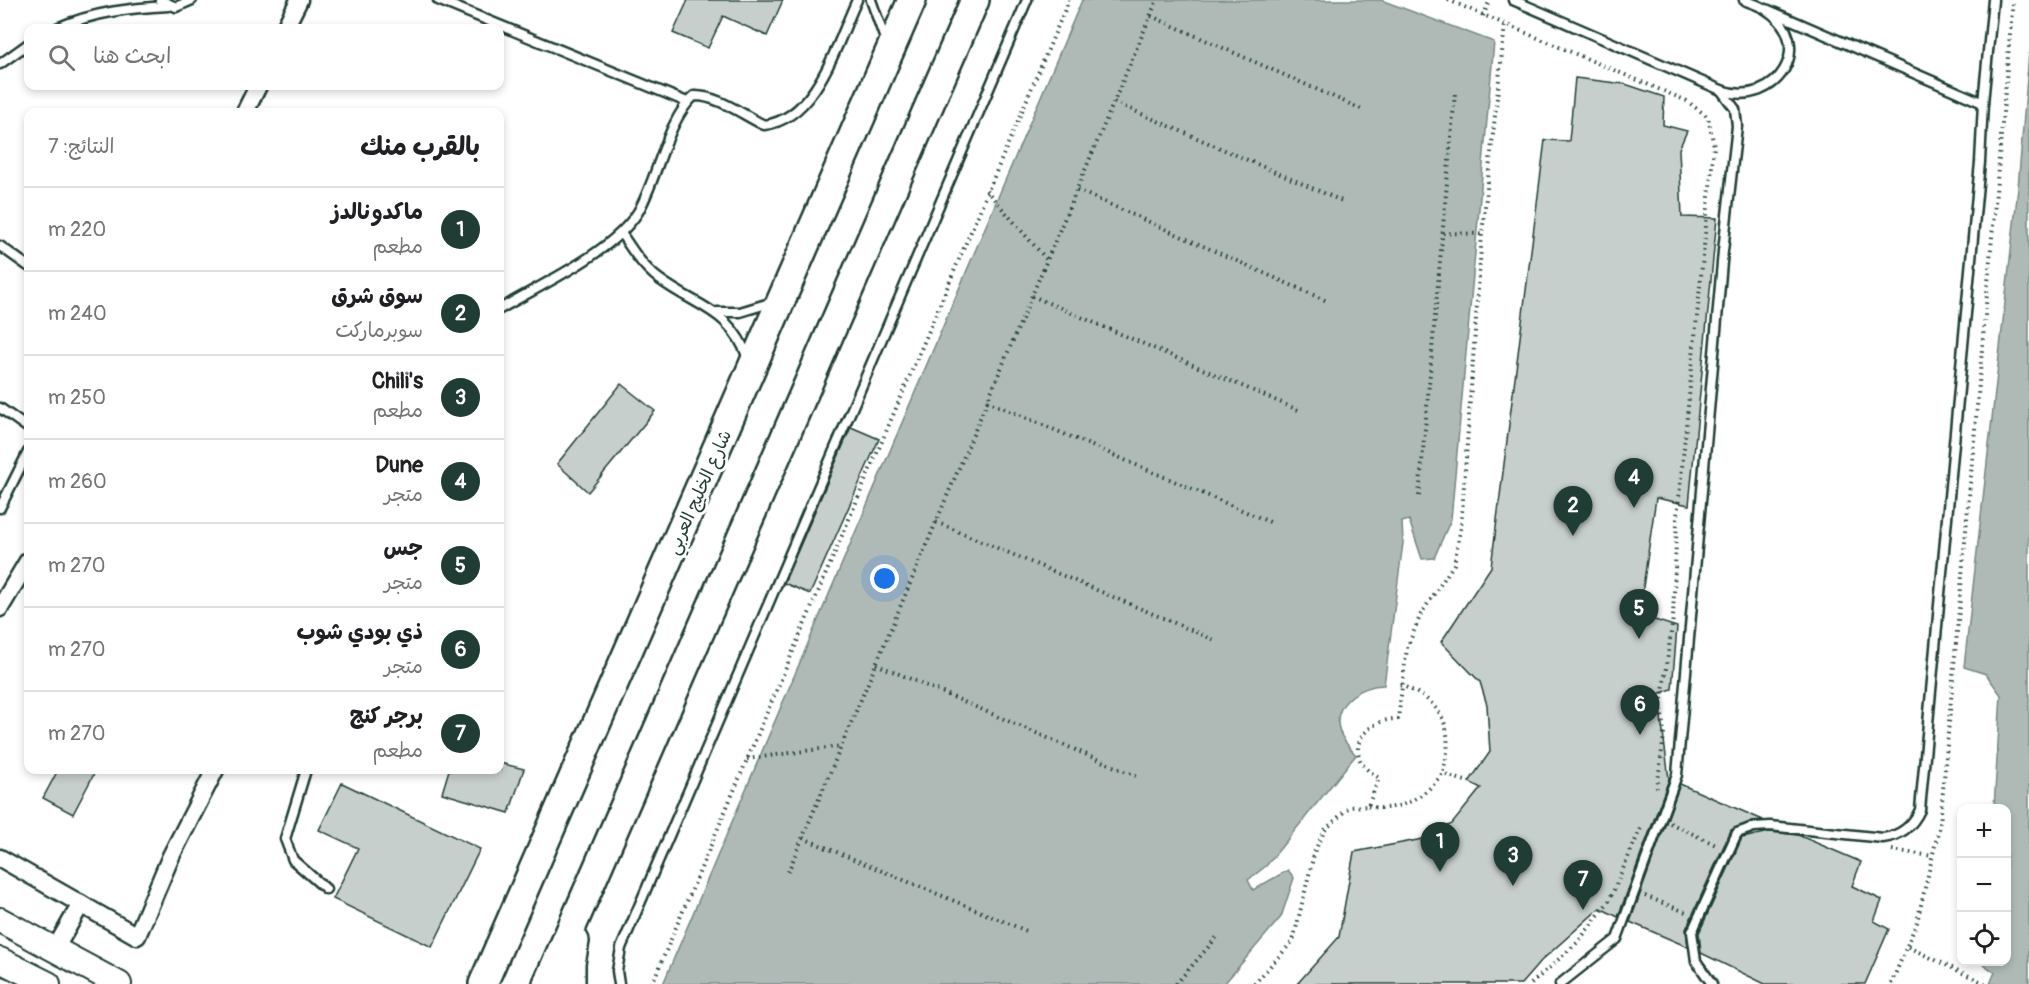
<!DOCTYPE html>
<html lang="ar">
<head>
<meta charset="utf-8">
<style>
	:root { --surface:#fff; --page:#f6f6f6; --text:#202124; --muted:#757577; --line:#e0e0e0; --accent:#1f3d34 }
	body { margin:0; font-family:Pangolin,"Playpen Sans Arabic",sans-serif; background:var(--page); color:var(--text); direction:rtl }
	.controls { position:absolute; right:18px; bottom:18px; display:grid; overflow:hidden; border-radius:12px; box-shadow:0 3px 9px #0003 }
	.controls button { width:54px; height:54px; display:grid; place-items:center; padding:0; border:0; border-bottom:2px solid var(--line); background:var(--surface); color:var(--text); font:30px sans-serif }
	.you { position:absolute; left:885px; top:579px; width:21px; height:21px; margin:-15px; border:4px solid #fff; border-radius:50%; background:#1a73e8; box-shadow:0 0 0 9px #1a73e833 }
	.badge { display:grid; place-items:center; width:39px; height:39px; border-radius:50%; background:var(--accent); color:#fff; font-size:20px; font-weight:700 }
	.pin { position:absolute; translate:-50% -50px; filter:drop-shadow(0 2px 3px #0008) }
	.pin::after { content:''; position:absolute; top:32px; width:21px; height:18px; background:inherit; clip-path:polygon(0 0,100% 0,50% 100%) }
	.list { margin:0; padding:0; list-style:none }
	h2 { display:flex; justify-content:space-between; align-items:center; height:78px; margin:0; padding:0 24px; font-size:26px }
	h2 small { font-size:20px; font-weight:400; color:var(--muted) }
	.list li { display:grid; grid-template-columns:39px 1fr auto; gap:18px; align-items:center; box-sizing:border-box; height:84px; padding:0 24px; border-top:2px solid var(--line) }
	.list b { display:block; font-size:22px; white-space:nowrap }
	.list p { margin:0; font-size:20px; white-space:nowrap; color:var(--muted) }
	.list em { font-size:20px; font-style:normal; color:var(--muted) }
	.icon { flex:none; width:33px; height:33px; fill:none; stroke:currentColor; stroke-width:2; stroke-linecap:round; stroke-linejoin:round }
	.map { position:relative; flex:none; width:2029px; height:984px; overflow:hidden; direction:ltr }
	.search { position:absolute; background:var(--surface); box-shadow:0 3px 9px #0003; left:24px; top:24px; width:480px; height:66px; display:flex; align-items:center; gap:15px; box-sizing:border-box; padding:0 21px; border-radius:12px; color:var(--muted); font-size:22px }
	.panel { position:absolute; background:var(--surface); box-shadow:0 3px 9px #0003; left:24px; top:108px; width:480px; height:666px; border-radius:12px; direction:rtl }
	.map>svg:first-child { display:block }
	.water { fill:#afbab7; stroke:#758883; stroke-width:1.5 }
	.building { fill:#c7cfcc; stroke:#1f3d34; stroke-width:1.5 }
	.lines { fill:none; stroke-linecap:round; stroke-linejoin:round }
	.service-casing { stroke:#1f3d34; stroke-width:13 }
	.minor-casing { stroke:#1f3d34; stroke-width:21 }
	.secondary-casing { stroke:#1f3d34; stroke-width:28 }
	.primary-casing { stroke:#1f3d34; stroke-width:32 }
	.path { stroke:#1f3d34; stroke-width:4; stroke-dasharray:1.5 4.5; stroke-linecap:butt }
	.service { stroke:#fff; stroke-width:8 }
	.minor { stroke:#fff; stroke-width:16 }
	.secondary { stroke:#fff; stroke-width:24 }
	.primary { stroke:#fff; stroke-width:27 }
	.labels { text-anchor:middle; stroke-width:6; stroke-linejoin:round; paint-order:stroke }
	.street-label { font-size:18px; fill:#1f3d34; stroke:#fff }
</style>
</head>
<body>
<div class="map">
<svg width="2029" height="984" viewBox="0 0 2029 984">
	<rect width="100%" height="100%" fill="#fff"/>
	<filter id="ink" filterUnits="userSpaceOnUse"><feTurbulence type="fractalNoise" baseFrequency=".0167" numOctaves="2"/><feDisplacementMap in="SourceGraphic" scale="12" xChannelSelector="R" yChannelSelector="G"/><feConvolveMatrix kernelMatrix="1 2 1 2 8 2 1 2 1" color-interpolation-filters="sRGB"/></filter>
	<g filter="url(#ink)">
		<g class="water">
			<path d="M1082 0H1381L1494 42 1451 519 1434 558 1422 559 1409 520 1402 522 1403 543 1384 685C1361 685 1330 704 1340 732 1343 741 1350 748 1356 755L1266 866 1248 880 1253 890 1288 870 1294 878 1281 917 1224 984H663Z"/>
			<path d="M2029 53V984H1990L1995 972 1979 962H2006V808H1994L2001 695 1986 674 1964 667 2018 188Z"/>
		</g>
		<g class="building">
			<path d="M688 0H783L767 36 723 16 708 48 673 33Z"/>
			<path d="M1575 78 1625 84 1664 97 1663 125 1687 131 1679 149 1682 217 1717 218 1689 505 1656 498 1639 615 1677 627 1672 689 1658 694 1669 779 1618 917 1600 908 1541 961 1521 984H1297L1339 937 1354 852 1423 839 1452 824 1481 788 1469 782 1490 752 1487 705 1480 682 1441 642 1491 567 1545 140 1569 141Z"/>
			<path d="M621 384 655 411 588 492 557 464Z"/>
			<path d="M851 427 879 439 810 594 784 583Z"/>
			<path d="M500 763 524 769 509 813 442 793 449 770H500Z"/>
			<path d="M58 770H96L73 814 43 798Z"/>
			<path d="M342 783 480 849 432 947 333 899 358 848 319 830Z"/>
			<path d="M1680 784 1763 820 1752 821 1731 830 1686 929 1688 947 1630 922Z"/>
			<path d="M1770 832 1798 835 1861 862 1852 886 1882 900 1874 921 1889 929 1865 984H1765L1701 953 1699 933 1742 838Z"/>
		</g>
		<g class="lines">
			<g class="service-casing">
				<g id="service">
					<path d="M160 0 176 7 192 0"/>
					<path d="M438 0 687 102"/>
					<path d="M871 0 886 42"/>
					<path d="M1513 0 1721 90C1777 110 1819 42 1765 9 1759 5 1751 3 1744 0"/>
					<path d="M57 28C94 12 130 8 169 6"/>
					<path d="M0 64 28 44"/>
					<path d="M1983 103 1993 0"/>
					<path d="M621 233C632 250 643 267 659 279 698 308 731 309 749 361"/>
					<path d="M0 246 28 266"/>
					<path d="M500 309C542 284 612 253 638 212 657 180 667 120 694 96 717 95 743 115 764 125 817 119 837 42 857 0"/>
					<path d="M717 312H740L773 302"/>
					<path d="M0 408 28 428"/>
					<path d="M0 508 28 452"/>
					<path d="M306 770 285 839 293 860 326 889"/>
					<path d="M619 984 617 971 621 948 1027 0"/>
					<path d="M1560 984 1617 939 1677 775 1723 251 1737 126 1735 109 1721 90"/>
					<path d="M1712 984 1696 961 1692 932 1737 833 1754 827 1770 826 1883 838C1900 836 1912 827 1920 810L1980 162 1983 103 1766 9"/>
				</g>
			</g>
			<g class="minor-casing">
				<g id="minor">
					<path d="M285 28 299 0"/>
					<path d="M245 112 258 86"/>
					<path d="M0 608 28 561"/>
					<path d="M0 858 137 936 171 856 215 770"/>
					<path d="M55 949 81 904"/>
				</g>
			</g>
			<g class="secondary-casing">
				<g id="secondary">
					<path d="M0 920 119 984"/>
					<path d="M0 960 48 984"/>
				</g>
			</g>
			<g class="primary-casing">
				<g id="primary">
					<path d="M483 984 912 0"/>
					<path d="M547 984 975 0"/>
					<path d="M571 984V963L575 941"/>
				</g>
			</g>
			<g class="path">
				<path d="M1448 0 1687 101 1708 117 1714 146 1677 517 1673 618 1661 705 1664 735 1657 788"/>
				<path d="M1151 16 1361 109"/>
				<path d="M1483 16 1490 0"/>
				<path d="M1114 102 1342 201"/>
				<path d="M986 190 1047 260"/>
				<path d="M1077 190 1327 301"/>
				<path d="M1443 233 1482 234"/>
				<path d="M1032 296 1298 410"/>
				<path d="M987 401 1272 523"/>
				<path d="M1419 496 1455 93"/>
				<path d="M936 522 1217 641"/>
				<path d="M876 664 1136 776"/>
				<path d="M1400 685C1444 701 1456 730 1442 774"/>
				<path d="M747 759 841 746"/>
				<path d="M1368 806C1397 814 1426 797 1442 774L1469 782"/>
				<path d="M1670 823 1718 846"/>
				<path d="M803 838 1029 932"/>
				<path d="M1892 850 1932 856"/>
				<path d="M788 872 1157 0"/>
				<path d="M1645 896 1688 913"/>
				<path d="M1908 947 1986 984"/>
				<path d="M652 984 1069 0"/>
				<path d="M1176 984 1217 937"/>
				<path d="M1254 984 1293 941 1315 850 1325 830 1349 807 1368 806 1379 778C1373 774 1364 768 1361 762 1349 737 1376 718 1398 719L1407 648 1421 614 1454 564 1461 527 1482 234 1505 25"/>
				<path d="M1531 984 1578 942 1609 901 1642 825"/>
				<path d="M1891 984 1917 922 1940 824 2013 0"/>
			</g>
			<use href="#service" class="service"/>
			<use href="#minor" class="minor"/>
			<use href="#secondary" class="secondary"/>
			<use href="#primary" class="primary"/>
		</g>
	</g>
	<g class="labels">
		<g class="street-label">
			<text transform="translate(699 492) rotate(-66)" y="6">شارع الخليج العربي</text>
		</g>
	</g>
</svg>
<div class="controls">
<button>+</button>
<button>−</button>
<button><svg class="icon" aria-label="locate" viewBox="0 0 24 24"><circle cx="12" cy="12" r="6"/><path d="M12 2v4M12 18v4M2 12h4M18 12h4"/></svg></button>
</div>
<div class="you"></div>
<div class="pin badge" style="left:1440px;top:872px">1</div>
<div class="pin badge" style="left:1573px;top:536px">2</div>
<div class="pin badge" style="left:1513px;top:886px">3</div>
<div class="pin badge" style="left:1634px;top:508px">4</div>
<div class="pin badge" style="left:1639px;top:639px">5</div>
<div class="pin badge" style="left:1640px;top:735px">6</div>
<div class="pin badge" style="left:1583px;top:910px">7</div>
<div class="search"><svg class="icon" aria-label="search" viewBox="0 0 24 24"><circle cx="10" cy="10" r="6"/><path d="M15 15l6 6"/></svg>ابحث هنا</div>
<section class="panel">
<h2>بالقرب منك<small>النتائج: 7</small></h2>
<ul class="list">
<li><span class="badge">1</span><div><b>ماكدونالدز</b><p>مطعم</p></div><em>220 m</em></li>
<li><span class="badge">2</span><div><b>سوق شرق</b><p>سوبرماركت</p></div><em>240 m</em></li>
<li><span class="badge">3</span><div><b>Chili's</b><p>مطعم</p></div><em>250 m</em></li>
<li><span class="badge">4</span><div><b>Dune</b><p>متجر</p></div><em>260 m</em></li>
<li><span class="badge">5</span><div><b>جس</b><p>متجر</p></div><em>270 m</em></li>
<li><span class="badge">6</span><div><b>ذي بودي شوب</b><p>متجر</p></div><em>270 m</em></li>
<li><span class="badge">7</span><div><b>برجر كنج</b><p>مطعم</p></div><em>270 m</em></li>
</ul>
</section>
</div>
</body>
</html>
